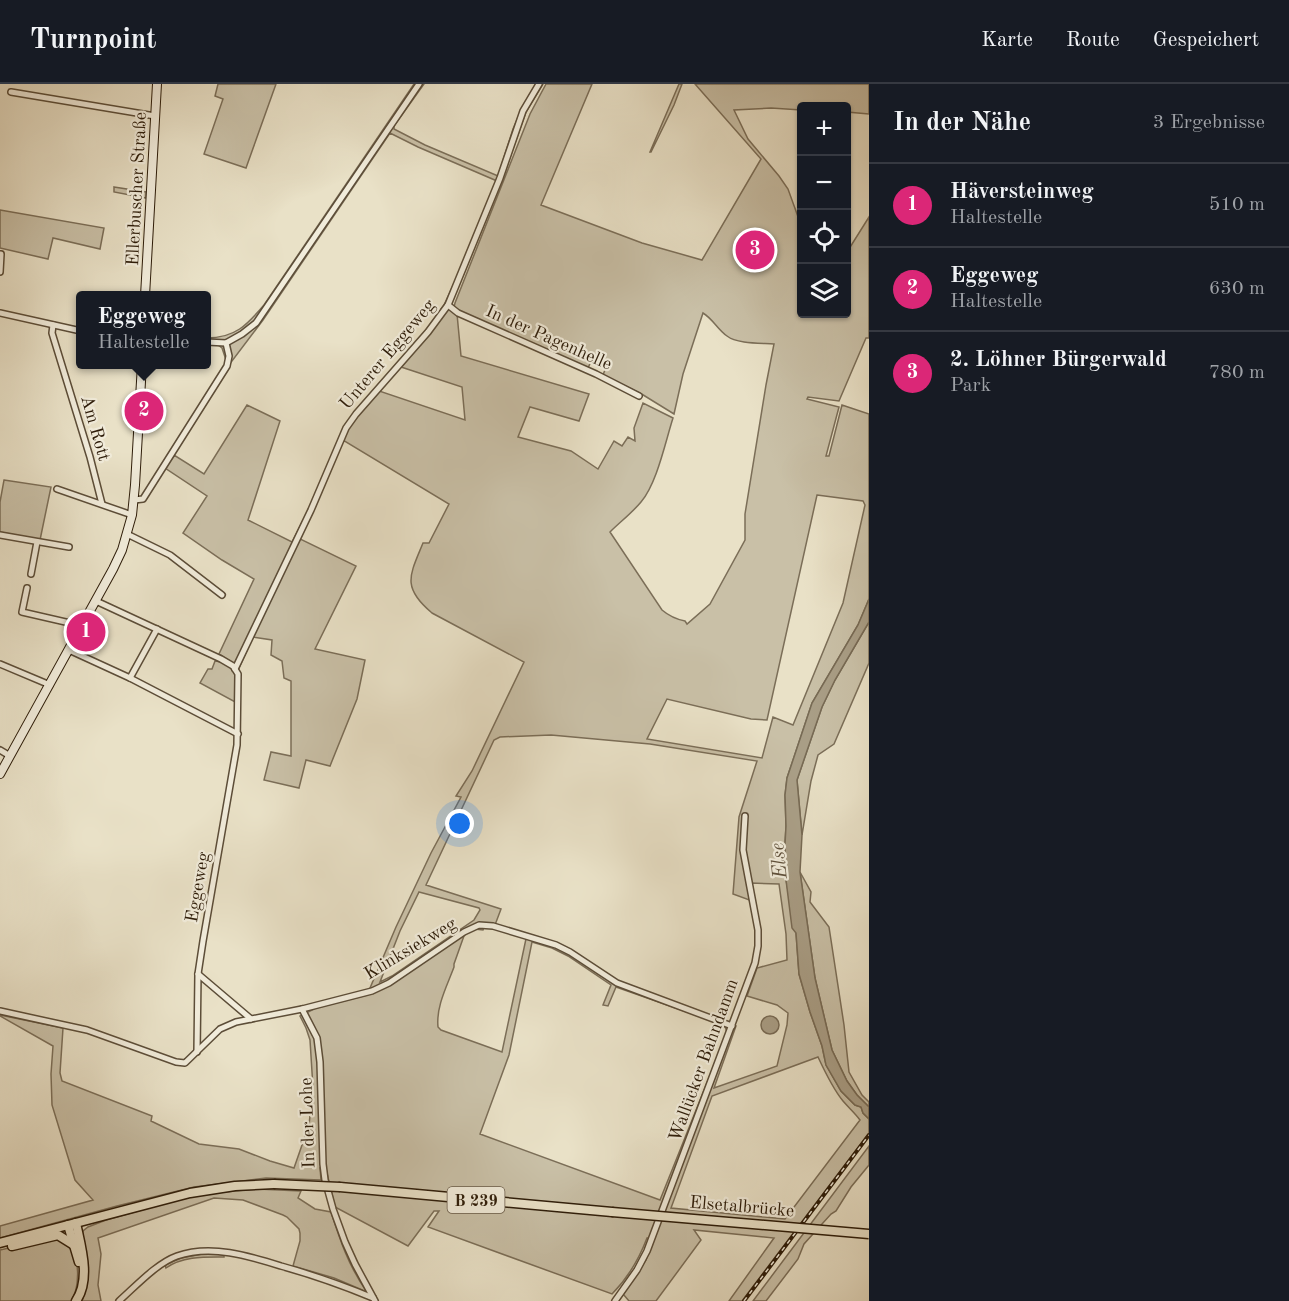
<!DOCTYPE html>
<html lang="de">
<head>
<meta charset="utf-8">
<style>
	:root { --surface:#171b24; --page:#242831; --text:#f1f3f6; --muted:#9ea1a6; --line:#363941; --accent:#db2777 }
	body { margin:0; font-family:"Old Standard TT",serif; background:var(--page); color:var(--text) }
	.controls { position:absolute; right:18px; top:18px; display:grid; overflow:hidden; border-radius:6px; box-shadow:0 2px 4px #0004 }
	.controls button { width:54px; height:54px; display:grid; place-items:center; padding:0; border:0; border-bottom:2px solid var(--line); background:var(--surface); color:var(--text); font:30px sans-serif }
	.you { position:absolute; left:460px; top:740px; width:21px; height:21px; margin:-15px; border:4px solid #fff; border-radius:50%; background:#1a73e8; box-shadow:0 0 0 9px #1a73e833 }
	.badge { display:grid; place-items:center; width:39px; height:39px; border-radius:50%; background:var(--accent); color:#fff; font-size:20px; font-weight:700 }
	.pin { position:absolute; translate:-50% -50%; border:3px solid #fff; box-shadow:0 2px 6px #0006 }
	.popup { position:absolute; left:76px; top:207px; width:135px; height:78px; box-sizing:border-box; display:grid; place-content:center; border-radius:6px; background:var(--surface); filter:drop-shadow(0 2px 4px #0005); font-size:20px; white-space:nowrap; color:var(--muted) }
	.popup b { font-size:22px; color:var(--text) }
	.popup::after { content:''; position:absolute; left:50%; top:100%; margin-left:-12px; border:12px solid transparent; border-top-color:var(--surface) }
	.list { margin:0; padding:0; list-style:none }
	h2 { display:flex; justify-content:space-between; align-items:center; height:78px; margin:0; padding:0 24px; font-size:26px }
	h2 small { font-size:20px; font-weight:400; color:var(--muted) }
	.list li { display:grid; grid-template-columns:39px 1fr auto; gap:18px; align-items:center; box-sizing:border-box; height:84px; padding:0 24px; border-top:2px solid var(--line) }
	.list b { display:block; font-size:22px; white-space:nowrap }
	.list p { margin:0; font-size:20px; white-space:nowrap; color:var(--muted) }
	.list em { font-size:20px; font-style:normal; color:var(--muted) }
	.icon { flex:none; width:33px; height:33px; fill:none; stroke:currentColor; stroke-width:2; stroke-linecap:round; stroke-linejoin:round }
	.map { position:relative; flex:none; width:869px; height:1217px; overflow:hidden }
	header { display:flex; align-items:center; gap:36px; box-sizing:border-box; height:84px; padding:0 30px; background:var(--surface); border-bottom:2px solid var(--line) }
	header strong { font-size:28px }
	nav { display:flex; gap:33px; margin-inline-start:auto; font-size:21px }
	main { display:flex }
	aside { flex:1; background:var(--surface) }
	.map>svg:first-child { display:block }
	.green { fill:#c9c0a7; stroke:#7b6e58; stroke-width:1.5; fill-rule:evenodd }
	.water { fill:#a99e86; stroke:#776a54; stroke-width:1.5 }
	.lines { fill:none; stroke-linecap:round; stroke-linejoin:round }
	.street-casing { stroke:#5c4d38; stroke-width:8 }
	.secondary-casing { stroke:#2d1c09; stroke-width:10 }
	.primary-casing { stroke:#2d1c09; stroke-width:11 }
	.street { stroke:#f1ecdb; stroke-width:5 }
	.secondary { stroke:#f1ecdb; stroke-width:8 }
	.primary { stroke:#e9e1c7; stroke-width:8 }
	.rail-casing { stroke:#2d1c09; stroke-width:4 }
	.rail { stroke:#f1ecdb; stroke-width:1.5; stroke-dasharray:4.5; stroke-linecap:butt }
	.primary-bridge-casing { stroke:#2d1c09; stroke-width:11; stroke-linecap:butt }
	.primary-bridge { stroke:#e9e1c7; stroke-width:8 }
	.labels { text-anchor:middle; stroke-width:4.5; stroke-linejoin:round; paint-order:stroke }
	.shield { fill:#f1ecdb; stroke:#685a48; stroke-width:1.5 }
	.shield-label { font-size:16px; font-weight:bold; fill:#2d1c09 }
	.street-label { font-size:18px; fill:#2d1c09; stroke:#f1ecdb }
	.water-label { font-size:20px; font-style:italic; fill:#5f503b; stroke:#f1ecdb }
</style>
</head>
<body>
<header>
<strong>Turnpoint</strong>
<nav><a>Karte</a><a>Route</a><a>Gespeichert</a></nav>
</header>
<main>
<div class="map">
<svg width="869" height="1217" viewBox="0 0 869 1217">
	<rect width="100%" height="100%" fill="#e9e1c7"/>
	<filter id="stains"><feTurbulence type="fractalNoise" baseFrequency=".00333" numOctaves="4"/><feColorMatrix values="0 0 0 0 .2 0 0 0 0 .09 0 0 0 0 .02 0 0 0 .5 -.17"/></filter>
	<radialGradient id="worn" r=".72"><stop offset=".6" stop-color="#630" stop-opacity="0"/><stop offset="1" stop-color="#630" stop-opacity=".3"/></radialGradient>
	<g class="green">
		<path d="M218 0H276L246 84 204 70 223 15 215 12Z"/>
		<path d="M414 0H424L394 42V45L425 61 498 92 513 45 522 24 536 0H543L526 28 502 96 449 224 457 230 461 272 589 310 579 337 530 323 518 353 571 367 598 385 614 357 622 362 628 353 635 357 634 344 643 319 673 334C665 359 657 399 641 418 632 429 620 438 610 448L662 526C669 532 675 535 685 537L687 540 710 520 745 456V430L766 301 774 260C761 259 737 260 727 252 718 246 713 235 703 229L683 290 674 330 640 309 603 291 606 283 592 275 588 284 461 229 454 223 455 219 530 30 546 0H592L541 121 642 159 702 176 761 75 695 0H869V30L847 28 846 22H802L801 26 771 24 734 26 748 55 779 92 788 105 801 141 802 230H846L847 168 869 133V254H866L839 317 808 313 807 315 839 323 826 372H829L842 321 869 330V515L858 541 812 619 787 694 785 711 786 742 785 759 786 796 796 849 799 890 810 928 822 962 826 981 841 1007 855 1021 861 1023 863 1029 869 1035V1049L742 1217H729L774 1154 694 1146 701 1156 656 1217H629L623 1210 646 1176 653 1154H647C639 1175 628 1194 612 1210L428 1143 439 1127H434L408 1162 335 1123 326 1085 320 1084 321 1096 266 1094 194 1103 117 1122 0 1154V1142L93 1116 75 1096 52 1021 51 990 53 962 0 932V931L63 944 60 989 62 997 152 1032 151 1037 199 1060 239 1065 270 1077 294 1084 309 1041 313 1004 310 956 306 944 300 932 316 924 367 911 396 843 431 769 461 713 456 712 472 687 524 578 432 529C401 503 410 491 423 459H429L449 420 343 356 300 455 356 482 315 565 365 576 357 615 330 682 306 676 299 704 264 696 271 668 291 672V597L284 594 282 577 271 571 272 556 253 553 239 584 233 579 219 570 254 495 222 476 183 449 207 412 165 384 174 371 204 390 247 321 280 337 248 436 292 458 309 425 340 352 346 340 427 245 444 221 463 180 497 97 418 63 390 49 263 236 229 281 226 276 222 264 218 261H207V254C235 254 247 241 264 221ZM401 283 462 303 465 336 379 307ZM817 411 863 417 865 421 843 519 793 641 773 633 762 674 647 655 667 615 751 635 767 636ZM551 651 650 660 757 677 739 733 733 810 752 817 751 799 779 800 786 850 787 876 757 884 747 912 777 921 788 929 787 941 777 982 714 1004 736 942 617 898 557 860 527 850 502 968 441 946 438 943C436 922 447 902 454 883V880L465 849 474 845 483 846 485 840 495 841 501 825 426 801 494 656 500 653ZM419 808 479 824 480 826 474 836 392 892 380 898 400 847ZM532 858 552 864 568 872 611 901 603 921 608 922 616 903 724 941 726 945 727 949 660 1116 480 1050 509 971ZM818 973C825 988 833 1005 843 1017 849 1024 855 1029 860 1036L785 1135 671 1124 712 1012Z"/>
		<path d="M679 0H682L674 21 651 68H650Z"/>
		<path d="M114 103 146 108V114L114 108Z"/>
		<path d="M0 126 104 144 100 165 53 154 48 175 0 164Z"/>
		<path d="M4 396 51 403 40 456 0 448V418Z"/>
		<path d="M869 538V579L834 660 818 671 811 697 802 751 797 696 822 623 835 596Z"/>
		<path d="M215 577C241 579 236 600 237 619L200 599 208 585H212Z"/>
		<path d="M800 788 811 808 810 818 829 843 844 941 849 988 862 1011 869 1018V1023L857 1011 847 997 832 966 815 894Z"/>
		<path d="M869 1062V1081L851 1103 836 1127 831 1130 804 1160 798 1175 766 1217H753Z"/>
		<path d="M257 1105 301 1107 298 1114 315 1125 331 1128C340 1156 349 1183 367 1208L334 1194 293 1182 300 1157V1149L299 1145 287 1133 283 1131 243 1116 214 1114 98 1154 101 1170 98 1201 101 1217H82C90 1196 85 1175 82 1153L83 1147 88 1143 106 1136 184 1114 214 1109Z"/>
		<path d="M53 1154C59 1155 65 1156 70 1162 80 1174 80 1204 71 1217H0V1166Z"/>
		<path d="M208 1169 224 1171V1173C205 1173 183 1172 166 1184L165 1181 181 1174Z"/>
	</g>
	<g class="water">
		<path d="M869 515V538L835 596 822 623 797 696 802 751 800 788 815 894 832 966 847 997 857 1011 869 1023V1035L863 1029 861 1023 855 1021 841 1007 826 981 822 962 810 928 799 890 796 849 792 844 786 796 785 760 786 742 785 711 787 694 812 619 858 541Z"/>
		<circle cx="770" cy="941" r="9"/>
	</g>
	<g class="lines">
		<g class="street-casing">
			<g id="street">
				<path d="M11 8 155 32"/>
				<path d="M0 188 1 170"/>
				<path d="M448 221 458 229 596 290 639 312"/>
				<path d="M0 229 81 247"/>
				<path d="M53 241 52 249 90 373 102 420"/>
				<path d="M207 258 226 259 242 250 256 239 419 0"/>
				<path d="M57 405 132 431"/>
				<path d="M134 416 143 415 227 282 229 272 226 259"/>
				<path d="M127 450 170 471 222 511"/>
				<path d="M0 451 69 463"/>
				<path d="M31 490 37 458"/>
				<path d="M27 504 22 528 83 542"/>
				<path d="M96 517 221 575 233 582 238 590 237 661 203 857 198 890 197 968"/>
				<path d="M69 566 130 594 238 650"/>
				<path d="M0 580 50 601"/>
				<path d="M235 585 311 426 346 344 356 330 428 248 448 221 500 94 523 27 539 0"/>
				<path d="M130 594 157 545"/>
				<path d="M0 666 10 672"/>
				<path d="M198 890 251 935"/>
				<path d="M302 925 317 954 320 978 323 1080 325 1096 333 1125 345 1158 355 1180 375 1217"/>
				<path d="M0 927 87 946 176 978 185 979 220 945 236 938 302 925 372 907 389 899 464 848 479 841 493 842 556 861 570 868 617 899 732 942"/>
				<path d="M119 1217C136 1202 157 1179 177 1172 211 1160 249 1172 281 1182 313 1191 342 1201 373 1214"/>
				<path d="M615 1217 637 1186 647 1167 755 879 758 862V846L743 766 745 732"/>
			</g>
		</g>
		<g class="secondary-casing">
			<g id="secondary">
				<path d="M145 212 157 0"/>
				<path d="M0 690 113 485 122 466 132 431 135 401 142 280"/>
			</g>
		</g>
		<g class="primary-casing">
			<g id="primary">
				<path d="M340 1103 612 1128"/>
				<path d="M76 1139C81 1163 91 1195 76 1217"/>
				<path d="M68 1141 79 1178"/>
				<path d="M0 1159 190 1109 235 1102 274 1100"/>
				<path d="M12 1162 58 1151 74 1161"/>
			</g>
		</g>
		<use href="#street" class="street"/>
		<use href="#secondary" class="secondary"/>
		<use href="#primary" class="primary"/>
		<g class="rail-casing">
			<path id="rail" d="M744 1217 869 1051"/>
		</g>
		<use href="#rail" class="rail"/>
		<g class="primary-bridge-casing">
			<g id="primary-bridge">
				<path d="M274 1100 340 1103"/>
				<path d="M612 1128 869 1150"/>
			</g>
		</g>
		<use href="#primary-bridge" class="primary-bridge"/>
	</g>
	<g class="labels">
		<rect class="shield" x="447.5" y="1103" width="57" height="26" rx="4.5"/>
		<g class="shield-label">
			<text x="476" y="1122">B 239</text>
		</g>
		<g class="street-label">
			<text transform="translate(136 105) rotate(-87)" y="6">Ellerbuscher Straße</text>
			<text transform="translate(549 253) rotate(24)" y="6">In der Pagenhelle</text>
			<text transform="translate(387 270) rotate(-50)" y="6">Unterer Eggeweg</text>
			<text transform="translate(96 344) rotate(74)" y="6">Am Rott</text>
			<text transform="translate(197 803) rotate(-80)" y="6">Eggeweg</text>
			<text transform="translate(410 864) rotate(-31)" y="6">Klinksiekweg</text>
			<text transform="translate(703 976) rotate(-70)" y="6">Wallücker Bahndamm</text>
			<text transform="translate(307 1039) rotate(-92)" y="6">In der Lohe</text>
			<text transform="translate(742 1122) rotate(5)" y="6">Elsetalbrücke</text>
		</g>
		<g class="water-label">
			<text transform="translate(778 777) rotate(-96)" y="7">Else</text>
		</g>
	</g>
	<rect width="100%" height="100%" filter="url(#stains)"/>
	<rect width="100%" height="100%" fill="url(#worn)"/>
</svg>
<div class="controls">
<button>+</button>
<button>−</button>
<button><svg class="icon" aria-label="locate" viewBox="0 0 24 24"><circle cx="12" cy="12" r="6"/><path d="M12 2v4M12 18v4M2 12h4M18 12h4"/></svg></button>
<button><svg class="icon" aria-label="layers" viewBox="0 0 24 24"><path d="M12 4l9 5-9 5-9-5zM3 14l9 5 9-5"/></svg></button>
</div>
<div class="you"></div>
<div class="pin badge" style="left:86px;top:548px">1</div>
<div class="pin badge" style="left:144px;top:327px">2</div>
<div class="popup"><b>Eggeweg</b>Haltestelle</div>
<div class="pin badge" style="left:755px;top:166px">3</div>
</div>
<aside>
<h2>In der Nähe<small>3 Ergebnisse</small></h2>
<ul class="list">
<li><span class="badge">1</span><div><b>Häversteinweg</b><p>Haltestelle</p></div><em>510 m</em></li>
<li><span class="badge">2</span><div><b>Eggeweg</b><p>Haltestelle</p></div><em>630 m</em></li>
<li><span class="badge">3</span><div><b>2. Löhner Bürgerwald</b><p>Park</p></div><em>780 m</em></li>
</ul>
</aside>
</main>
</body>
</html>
